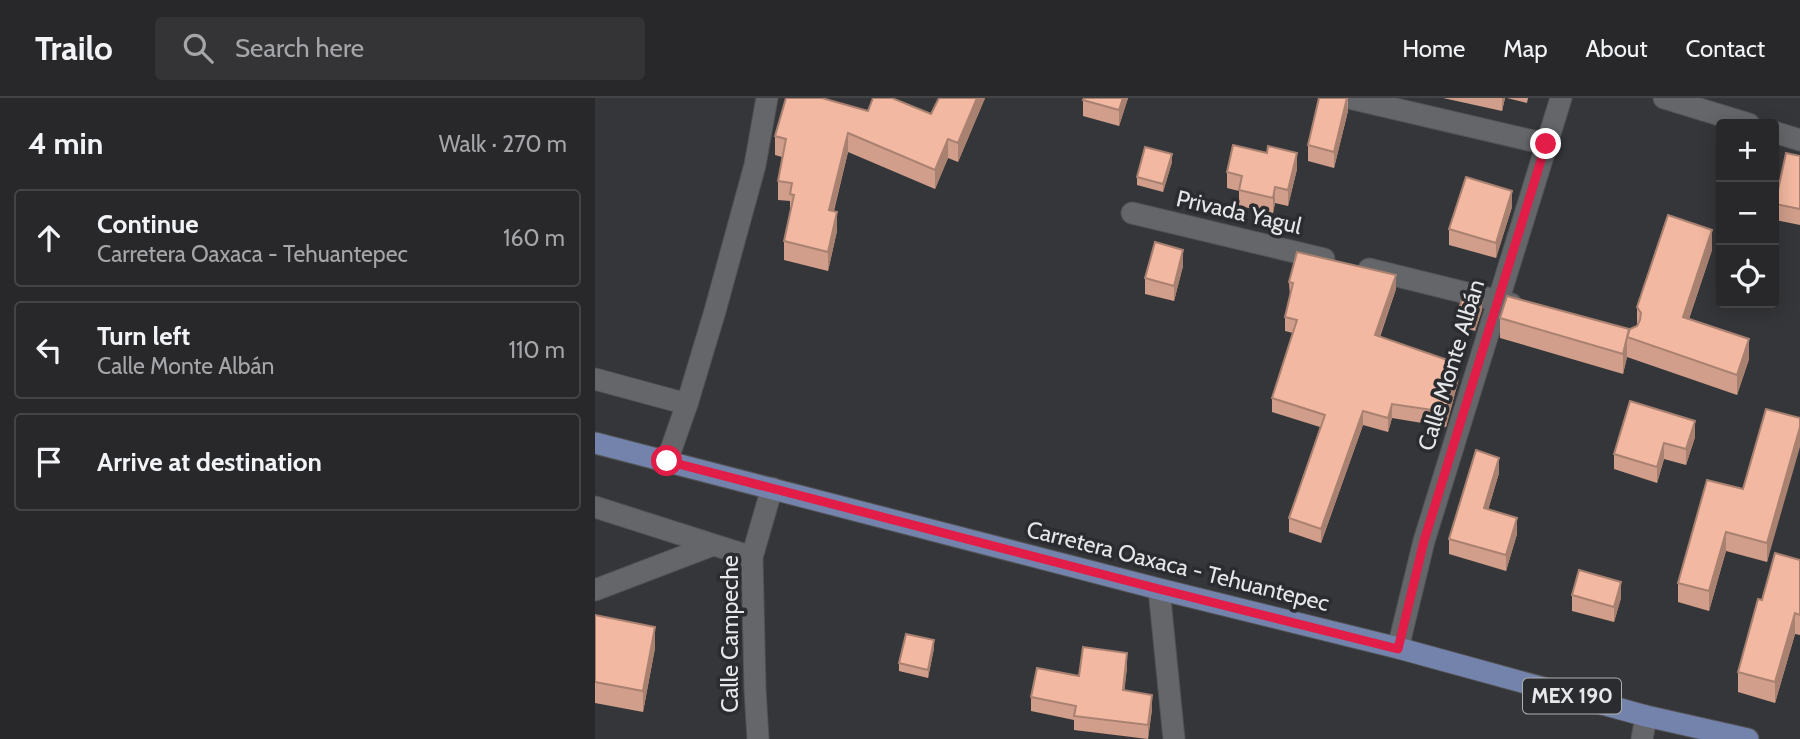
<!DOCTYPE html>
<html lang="en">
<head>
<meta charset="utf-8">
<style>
	:root { --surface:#28282b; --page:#343437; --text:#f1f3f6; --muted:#a5a6a9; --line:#444447 }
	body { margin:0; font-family:Cabin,sans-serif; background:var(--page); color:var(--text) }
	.controls { position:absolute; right:21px; top:21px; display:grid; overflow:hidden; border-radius:7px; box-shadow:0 4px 18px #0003 }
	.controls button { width:63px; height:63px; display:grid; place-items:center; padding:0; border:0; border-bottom:2px solid var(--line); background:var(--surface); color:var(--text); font:35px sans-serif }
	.stop { position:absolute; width:21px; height:21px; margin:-16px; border:5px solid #e11d48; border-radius:50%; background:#fff }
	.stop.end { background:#e11d48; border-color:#fff; box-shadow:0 2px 7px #0008 }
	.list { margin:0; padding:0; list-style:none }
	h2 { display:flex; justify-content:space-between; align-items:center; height:91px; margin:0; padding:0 28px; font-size:30px }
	h2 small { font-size:23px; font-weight:400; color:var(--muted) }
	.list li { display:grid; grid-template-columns:46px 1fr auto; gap:21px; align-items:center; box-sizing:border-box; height:98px; margin:0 14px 14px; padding:0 14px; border:2px solid var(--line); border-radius:7px }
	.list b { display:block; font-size:26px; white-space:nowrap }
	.list p { margin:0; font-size:23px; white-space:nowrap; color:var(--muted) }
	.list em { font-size:23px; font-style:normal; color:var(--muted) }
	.icon { flex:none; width:38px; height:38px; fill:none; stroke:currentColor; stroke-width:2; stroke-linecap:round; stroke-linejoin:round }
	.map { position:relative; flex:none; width:1205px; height:641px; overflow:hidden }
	header { display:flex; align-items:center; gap:42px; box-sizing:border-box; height:98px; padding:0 35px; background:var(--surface); border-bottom:2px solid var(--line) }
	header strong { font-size:33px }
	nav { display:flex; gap:38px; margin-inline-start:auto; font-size:24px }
	.search { width:490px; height:63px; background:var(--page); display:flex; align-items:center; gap:18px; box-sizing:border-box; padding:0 24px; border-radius:7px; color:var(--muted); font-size:26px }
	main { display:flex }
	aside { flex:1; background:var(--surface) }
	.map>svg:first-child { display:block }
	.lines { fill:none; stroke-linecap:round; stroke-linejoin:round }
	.minor-casing { stroke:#515254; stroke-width:23 }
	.major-casing { stroke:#515254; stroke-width:23 }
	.minor { stroke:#646669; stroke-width:21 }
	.major { stroke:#7483ac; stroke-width:21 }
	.wall { fill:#d09e8a }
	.shaded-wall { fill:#a98171 }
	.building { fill:#f2b8a1; stroke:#a98171; stroke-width:2 }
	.route { stroke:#e11d48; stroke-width:9 }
	.labels { text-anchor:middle; stroke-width:7; stroke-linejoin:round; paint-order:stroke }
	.shield { fill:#2b2c2f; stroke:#aeafb1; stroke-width:2 }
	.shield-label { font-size:21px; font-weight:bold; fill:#e6e7e9 }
	.street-label { font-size:23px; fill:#e6e7e9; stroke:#2b2c2f }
</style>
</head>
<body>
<header>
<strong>Trailo</strong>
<div class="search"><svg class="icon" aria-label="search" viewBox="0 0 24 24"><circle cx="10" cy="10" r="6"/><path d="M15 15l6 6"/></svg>Search here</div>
<nav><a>Home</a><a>Map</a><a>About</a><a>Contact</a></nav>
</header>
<main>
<aside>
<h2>4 min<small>Walk · 270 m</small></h2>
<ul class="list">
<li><svg class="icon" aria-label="ahead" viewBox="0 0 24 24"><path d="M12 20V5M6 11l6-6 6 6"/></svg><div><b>Continue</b><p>Carretera Oaxaca - Tehuantepec</p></div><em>160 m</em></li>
<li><svg class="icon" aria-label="left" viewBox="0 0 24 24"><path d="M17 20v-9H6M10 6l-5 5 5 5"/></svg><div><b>Turn left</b><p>Calle Monte Albán</p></div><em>110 m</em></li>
<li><svg class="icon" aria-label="arrive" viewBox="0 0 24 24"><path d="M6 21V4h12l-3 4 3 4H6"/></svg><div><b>Arrive at destination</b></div></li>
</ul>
</aside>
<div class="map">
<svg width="1205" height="641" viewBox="0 0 1205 641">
	<rect width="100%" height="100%" fill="#353639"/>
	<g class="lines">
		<g class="minor-casing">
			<g id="minor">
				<path d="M754 0 951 46"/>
				<path d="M1069 0 1154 26"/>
				<path d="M1179 34 1205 42"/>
				<path d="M537 115 729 161"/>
				<path d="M774 171 916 206"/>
				<path d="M0 281 92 306 72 363"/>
				<path d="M92 306 120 213 160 67 172 0"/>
				<path d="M0 409 157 459"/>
				<path d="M564 491 579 641"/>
				<path d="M0 492 118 447"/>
				<path d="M803 550 829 443 966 0"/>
				<path d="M163 641 160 591 157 459 177 390"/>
				<path d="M1047 641 1051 618"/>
			</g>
		</g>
		<g class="major-casing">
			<path id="major" d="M0 345 564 491 803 550 1051 618 1153 641"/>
		</g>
		<use href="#minor" class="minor"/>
		<use href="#major" class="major"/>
	</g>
	<g class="wall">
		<path d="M344 0H390L363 64 353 60 340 91 253 54 239 113 242 133 233 173 189 162V143L195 115V103L183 102V83L187 59 180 57V38L273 13 336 16Z"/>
		<path d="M533 0 524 28 488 18V2Z"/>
		<path d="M753 0V13L739 70 713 63V47Z"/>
		<path d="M848 0H910L907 13Z"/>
		<path d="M912 0H933L932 5Z"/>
		<path d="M1205 58V127L1180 122V106Z"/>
		<path d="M577 64 568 94 542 87V79Z"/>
		<path d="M702 71 693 108 680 105 678 115 644 108V93L632 90V74Z"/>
		<path d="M917 109 901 160 854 147V131Z"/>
		<path d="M1117 152 1094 221 1154 261 1142 297 1032 259 1028 276 905 240V220L1034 234 1042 227V209Z"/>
		<path d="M588 168 579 203 550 196V180Z"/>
		<path d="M694 184 801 191 785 239 864 280 851 329 797 320 793 334 768 327 726 445 694 434V420L725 329 677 314V300L698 235 690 233V219L695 198Z"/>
		<path d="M887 212 880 233 861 227V219Z"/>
		<path d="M1205 320 1172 464 1131 453 1114 513 1083 504V485L1148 391Z"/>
		<path d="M1100 339 1091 367 1069 361 1062 385 1019 371V356Z"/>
		<path d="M904 375 893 412 922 436 911 473 854 456V441Z"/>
		<path d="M1205 462V537L1200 536 1180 605 1143 594V574L1167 502Z"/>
		<path d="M977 497 1026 500 1019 524 977 513Z"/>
		<path d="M0 517 60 550 48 614 0 605Z"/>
		<path d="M339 550 333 580 304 573V565Z"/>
		<path d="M532 569 529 593 557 611 553 641 479 632V622L436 613V599L484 578Z"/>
	</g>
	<g class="shaded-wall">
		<path d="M382 0H390L363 64V45Z"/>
		<path d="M528 0H533L524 28V12Z"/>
		<path d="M752 0 753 13 739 70V54Z"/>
		<path d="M907 0H910L907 13Z"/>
		<path d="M253 35V54L234 131V112Z"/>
		<path d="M353 41V60L340 91V72Z"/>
		<path d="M702 55V71L693 108V92Z"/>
		<path d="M577 56V64L568 94V86Z"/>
		<path d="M680 89V105L678 115V100Z"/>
		<path d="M917 93V109L901 160V145Z"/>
		<path d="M242 114V133L233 173V154Z"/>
		<path d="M1117 132V152L1088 239V219Z"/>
		<path d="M588 152V168L579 203V188Z"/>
		<path d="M801 177V191L780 251V237Z"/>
		<path d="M887 204V212L880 233V225Z"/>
		<path d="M1032 239V259L1028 276V256Z"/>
		<path d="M1154 241V261L1142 297V277Z"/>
		<path d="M864 266V280L851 329V314Z"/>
		<path d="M797 306V320L793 334V320Z"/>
		<path d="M768 313V327L726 445V431Z"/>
		<path d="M1100 323V339L1091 367V351Z"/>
		<path d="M1205 329V349L1172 464V445Z"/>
		<path d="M1069 345V361L1062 385V369Z"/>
		<path d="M904 360V375L889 426V410Z"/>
		<path d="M922 420V436L911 473V457Z"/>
		<path d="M1131 434V453L1114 513V493Z"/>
		<path d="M1026 484V500L1019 524V509Z"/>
		<path d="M1200 515V536L1180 605V584Z"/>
		<path d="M60 529V550L48 614V593Z"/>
		<path d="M339 542V550L333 580V572Z"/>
		<path d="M532 555V569L528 607V592Z"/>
		<path d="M557 597V611L553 641V627Z"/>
	</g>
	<g class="building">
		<path d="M191 0H227L273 13 278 0H297L336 16 344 0H382L363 45 353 41 340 72 253 35 234 112 242 114 233 154 189 143 199 97 195 96 197 85 183 83 191 41 180 38Z"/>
		<path d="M489 0H528L524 12 488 2Z"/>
		<path d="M724 0H752L739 54 713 47Z"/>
		<path d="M638 47 672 55 673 48 702 55 693 92 680 89 678 100 644 92 647 78 632 74Z"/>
		<path d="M550 49 577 56 568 86 542 79Z"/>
		<path d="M1191 55 1205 58V111L1180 106Z"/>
		<path d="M871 79 917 93 901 145 854 131Z"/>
		<path d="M1073 117 1117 132 1088 219 1154 241 1142 277 1032 239 1035 231 1042 228 1045 222 1046 215 1042 209Z"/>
		<path d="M560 144 588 152 579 188 550 180Z"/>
		<path d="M702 154 801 177 780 237 864 266 851 314 797 306 793 320 768 313 726 431 694 420 730 317 677 300 702 222 690 219 698 185 694 184Z"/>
		<path d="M912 198 1034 231 1028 256 905 220Z"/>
		<path d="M868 199 887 204 880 225 861 219Z"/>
		<path d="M1035 303 1100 323 1091 351 1069 345 1062 369 1019 356Z"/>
		<path d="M1171 311 1205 320V329L1172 445 1131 434 1114 493 1083 485 1112 382 1148 391Z"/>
		<path d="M881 352 904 360 889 410 922 420 911 457 854 441Z"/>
		<path d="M1180 455 1205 462V517L1200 515 1180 584 1143 574 1163 501 1167 502Z"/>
		<path d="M984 472 1026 484 1019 509 977 497Z"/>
		<path d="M0 517 60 529 48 593 0 584Z"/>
		<path d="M311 536 339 542 333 572 304 565Z"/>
		<path d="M488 549 532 555 528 592 557 597 553 627 479 618 481 608 436 599 442 570 484 578Z"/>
	</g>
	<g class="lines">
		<path class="route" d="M72 363 564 491 803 551 829 443 951 46"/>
	</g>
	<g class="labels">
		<rect class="shield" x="928" y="580.5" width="98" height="35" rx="5"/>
		<g class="shield-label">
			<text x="977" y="605">MEX 190</text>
		</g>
		<g class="street-label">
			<text transform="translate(644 114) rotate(13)" y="8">Privada Yagul</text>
			<text transform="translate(856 267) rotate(-73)" y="8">Calle Monte Albán</text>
			<text transform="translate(583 468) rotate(14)" y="8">Carretera Oaxaca - Tehuantepec</text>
			<text transform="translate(135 536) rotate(-90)" y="8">Calle Campeche</text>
		</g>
	</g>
</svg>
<div class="controls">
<button>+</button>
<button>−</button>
<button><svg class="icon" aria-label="locate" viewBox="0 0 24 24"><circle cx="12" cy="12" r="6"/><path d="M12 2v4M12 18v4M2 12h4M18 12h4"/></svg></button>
</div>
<div class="stop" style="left:72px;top:363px"></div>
<div class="stop end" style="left:951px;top:46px"></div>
</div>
</main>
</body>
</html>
